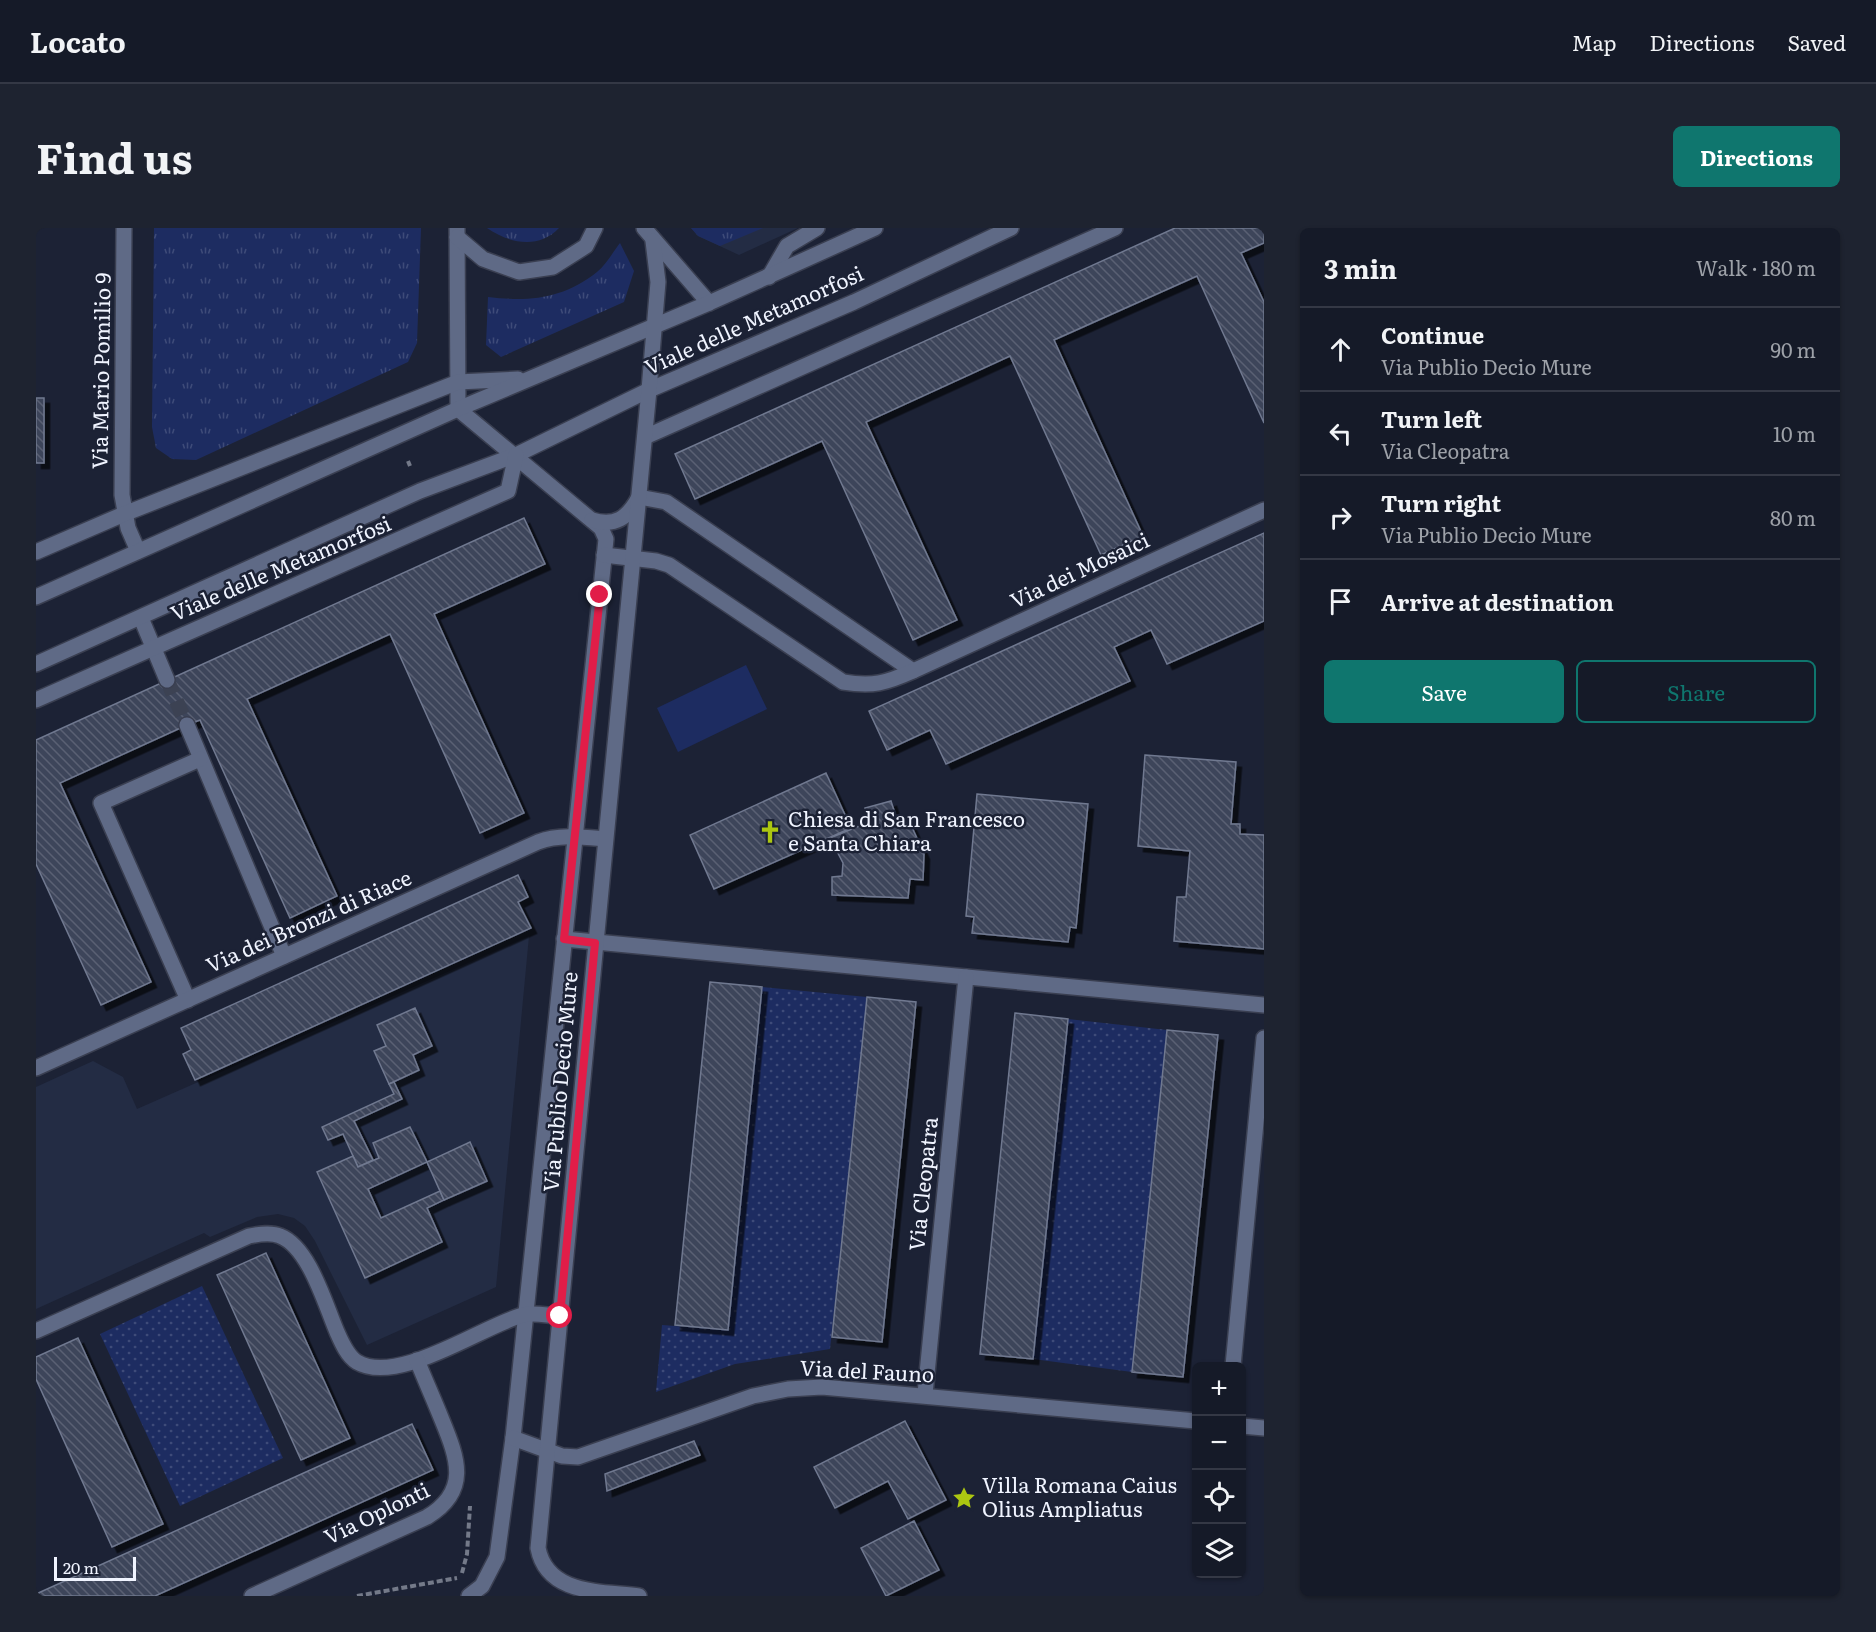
<!DOCTYPE html>
<html lang="en">
<head>
<meta charset="utf-8">
<style>
	:root { --surface:#151a28; --page:#1e2330; --text:#f1f3f6; --muted:#9da1a8; --line:#343845; --accent:#0f766e }
	body { margin:0; font-family:Literata,serif; background:var(--page); color:var(--text) }
	.controls { position:absolute; right:18px; bottom:18px; display:grid; overflow:hidden; border-radius:9px; box-shadow:0 2px 4px #0004 }
	.controls button { width:54px; height:54px; display:grid; place-items:center; padding:0; border:0; border-bottom:2px solid var(--line); background:var(--surface); color:var(--text); font:30px sans-serif }
	.scale { position:absolute; left:18px; bottom:15px; width:82px; box-sizing:border-box; padding-left:6px; border:3px solid #f0f4ff; border-top:0; font-size:16px; line-height:21px; white-space:nowrap; color:#f0f4ff; -webkit-text-stroke:4px #1c2235; paint-order:stroke }
	.stop { position:absolute; width:18px; height:18px; margin:-14px; border:4px solid #e11d48; border-radius:50%; background:#fff }
	.stop.end { background:#e11d48; border-color:#fff; box-shadow:0 2px 6px #0008 }
	.list { margin:0; padding:0; list-style:none }
	h2 { display:flex; justify-content:space-between; align-items:center; height:78px; margin:0; padding:0 24px; font-size:26px }
	h2 small { font-size:20px; font-weight:400; color:var(--muted) }
	.list li { display:grid; grid-template-columns:39px 1fr auto; gap:18px; align-items:center; box-sizing:border-box; height:84px; padding:0 24px; border-top:2px solid var(--line) }
	.list b { display:block; font-size:22px; white-space:nowrap }
	.list p { margin:0; font-size:20px; white-space:nowrap; color:var(--muted) }
	.list em { font-size:20px; font-style:normal; color:var(--muted) }
	.actions { display:flex; gap:12px; padding:18px 24px }
	.actions a { flex:1; padding:14px 0; border:2px solid var(--accent); border-radius:9px; text-align:center; font-size:21px; color:var(--accent) }
	.actions .main { background:var(--accent); color:#fff }
	.icon { flex:none; width:33px; height:33px; fill:none; stroke:currentColor; stroke-width:2; stroke-linecap:round; stroke-linejoin:round }
	.map { position:relative; flex:none; width:1228px; height:1368px; overflow:hidden; border-radius:9px }
	header { display:flex; align-items:center; gap:36px; box-sizing:border-box; height:84px; padding:0 30px; background:var(--surface); border-bottom:2px solid var(--line) }
	header strong { font-size:28px }
	nav { display:flex; gap:33px; margin-inline-start:auto; font-size:21px }
	.intro { display:flex; align-items:center; justify-content:space-between; box-sizing:border-box; height:144px; padding:0 36px }
	h1 { margin:0; font-size:42px }
	.button { padding:15px 27px; border-radius:9px; background:var(--accent); color:#fff; font-size:21px; font-weight:700 }
	main { display:flex; gap:36px; padding:0 36px }
	aside { flex:1; background:var(--surface); border-radius:9px; box-shadow:0 2px 4px #0004 }
	.map>svg:first-child { display:block }
	.built { fill:#232c44 }
	.grass { fill:url(#grass-tufts) }
	.park { fill:url(#park-dots) }
	.pitch { fill:#1d2c61 }
	.building { fill:url(#building-back-hatch); stroke:#707990; stroke-width:1.5; filter:url(#shadow) }
	.lines { fill:none; stroke-linecap:round; stroke-linejoin:round }
	.minor-tunnel { stroke:#3c4253; stroke-width:15; stroke-dasharray:15 8; stroke-linecap:butt }
	.minor-casing { stroke:#3a3f51; stroke-width:18 }
	.path { stroke:#747a89; stroke-width:4; stroke-dasharray:6 3; stroke-linecap:butt }
	.minor { stroke:#5f6a86; stroke-width:15 }
	.route { stroke:#e11d48; stroke-width:8 }
	.labels { text-anchor:middle; stroke-width:5; stroke-linejoin:round; paint-order:stroke }
	.street-label { font-size:21px; fill:#f0f4ff; stroke:#1c2235 }
	.poi-label { font-size:21px; fill:#f0f4ff; stroke:#1c2235; text-anchor:start }
</style>
</head>
<body>
<header>
<strong>Locato</strong>
<nav><a>Map</a><a>Directions</a><a>Saved</a></nav>
</header>
<div class="intro"><h1>Find us</h1><a class="button">Directions</a></div>
<main>
<div class="map">
<svg width="1228" height="1368" viewBox="0 0 1228 1368">
	<defs>
		<pattern id="grass-tufts" width="24" height="20" patternUnits="userSpaceOnUse" patternTransform="scale(1.5)"><rect width="24" height="20" fill="#1d2c61"/><path d="M3 7l-1-3M5 7V3M7 7l1-3M15 17l-1-3M17 17v-4M19 17l1-3" fill="none" stroke="#3e4b79"/></pattern>
		<pattern id="park-dots" width="8" height="8" patternUnits="userSpaceOnUse" patternTransform="scale(1.5)"><rect width="8" height="8" fill="#1d2c61"/><path d="M2 2h.1M6 6h.1" fill="none" stroke="#3e4b79" stroke-width="1.8" stroke-linecap="round"/></pattern>
		<pattern id="building-back-hatch" width="6" height="6" patternUnits="userSpaceOnUse" patternTransform="scale(1.5)"><rect width="6" height="6" fill="#3e455a"/><path d="M-1 5l2 2M0 0l6 6M5-1l2 2" fill="none" stroke="#5a6073"/></pattern>
		<filter id="shadow"><feDropShadow dx="5.5" dy="5.5" stdDeviation="0" flood-color="#0009"/></filter>
	</defs>
	<rect width="100%" height="100%" fill="#1c2235"/>
	<g class="built">
		<path d="M655 0H762L703 27 662 8Z"/>
		<path d="M493 708 460 1059 331 1117 279 1013 269 998 258 990 242 986 221 989 174 1009 168 1005 0 1081V859L57 833 87 849 101 881Z"/>
	</g>
	<g class="grass">
		<path d="M118 0H385L381 115 372 134 160 232 136 231 120 220 116 199Z"/>
		<path d="M451 0H523C502 22 473 15 451 0Z"/>
		<path d="M655 0H727L684 18 662 8Z"/>
		<path d="M584 15 598 43 588 74 465 129 450 117 452 69C493 74 527 71 561 44 570 37 577 24 584 15Z"/>
	</g>
	<g class="park">
		<path d="M726 759 831 769 794 1121 699 1136 620 1164 626 1097 692 1102Z"/>
		<path d="M1032 791 1131 802 1096 1144 997 1131Z"/>
		<path d="M166 1058 247 1230 144 1278 64 1106Z"/>
	</g>
	<path class="pitch" d="M710 437 731 481 642 524 621 480Z"/>
	<g class="building">
		<path d="M1139 0H1228V15L1205 25 1228 74V195L1161 48 1018 112 1107 308 1065 327 974 128 830 194 921 392 877 412 786 213 659 271 639 226Z"/>
		<rect x="0" y="170" width="8" height="65"/>
		<path d="M488 290 509 336 398 386 488 585 444 605 354 406 211 471 301 668 254 690 164 492 151 497 24 555 115 754 65 777 0 636V512Z"/>
		<path d="M1228 305V393L1131 436 1115 402 1078 419 1094 453 910 536 894 502 851 522 833 483Z"/>
		<path d="M1109 527 1200 534 1195 596H1204V606L1228 607V721L1138 713 1141 669H1150L1154 623 1102 618Z"/>
		<path d="M790 545 815 600 678 661 654 607Z"/>
		<path d="M941 566 1052 576 1040 700 1034 699 1032 714 936 705 938 689 930 688Z"/>
		<path d="M855 573 861 592 875 597 888 626 887 652 874 651 872 670 796 667V649L806 648 807 635 794 610 833 594 829 580Z"/>
		<path d="M482 647 492 669 482 674 495 700 159 852 147 826 155 822 145 800Z"/>
		<path d="M674 754 726 759 692 1102 639 1097Z"/>
		<path d="M831 769 880 774 846 1114 796 1109Z"/>
		<path d="M379 780 396 818 377 827 383 842 353 856 338 823 350 818 341 797Z"/>
		<path d="M979 785 1032 791 997 1131 944 1126Z"/>
		<path d="M1131 802 1182 807 1147 1149 1096 1144Z"/>
		<path d="M358 854 366 871 318 893 337 932 322 939 307 906 292 912 286 899 358 866 353 856Z"/>
		<path d="M374 899 391 934 332 961 345 990 404 963 408 972 391 980 406 1014 329 1050 281 944 317 928 322 939 343 930 337 915Z"/>
		<path d="M434 914 451 953 408 972 391 934Z"/>
		<path d="M230 1025 314 1210 265 1232 181 1047Z"/>
		<path d="M42 1110 127 1296 76 1319 0 1151V1129Z"/>
		<path d="M869 1193 910 1272 872 1291 852 1253 799 1280 778 1239Z"/>
		<path d="M376 1196 397 1242 119 1368H0V1366Z"/>
		<path d="M658 1213 664 1227 571 1263 569 1246Z"/>
		<path d="M878 1293 903 1342 850 1368 825 1320Z"/>
	</g>
	<g class="lines">
		<path class="minor-tunnel" d="M131 452 151 497"/>
		<g class="minor-casing">
			<g id="minor">
				<path d="M88 0 86 267 92 300 102 323"/>
				<path d="M421 0 422 181"/>
				<path d="M608 0 673 75"/>
				<path d="M421 9 447 31 483 44 517 39 550 18 559 0"/>
				<path d="M733 49 751 18 781 0"/>
				<path d="M422 181 565 300 570 311 477 1210 461 1329 446 1358 433 1368"/>
				<path d="M609 209 1079 0"/>
				<path d="M556 292C579 299 592 290 603 269L630 274 877 443"/>
				<path d="M0 324 88 286 422 154 482 151"/>
				<path d="M568 327 620 333 633 337 807 454C837 459 850 455 877 443L1228 282"/>
				<path d="M0 369 422 181 673 75 839 0"/>
				<path d="M105 390 131 452"/>
				<path d="M0 436 384 263 480 227 613 162 818 74 975 0"/>
				<path d="M0 472 472 263 480 227"/>
				<path d="M151 497 248 728"/>
				<path d="M528 711 1228 777"/>
				<path d="M152 772 65 575 164 531"/>
				<path d="M0 840 502 614C523 606 547 609 569 611"/>
				<path d="M0 1103 213 1008C223 1006 235 1004 244 1008 273 1019 289 1076 301 1104 305 1113 311 1128 321 1134 362 1158 446 1098 487 1087 498 1084 513 1088 524 1088"/>
				<path d="M1197 1138 1228 810"/>
				<path d="M889 1166 930 749"/>
				<path d="M1206 1198 1228 1200"/>
				<path d="M477 1210 526 1228 542 1229 717 1168 752 1161 786 1159 1160 1193"/>
				<path d="M216 1368 391 1289C434 1263 422 1231 406 1192 398 1172 389 1152 381 1132"/>
				<path d="M603 1368C565 1363 511 1367 502 1320L613 162 622 54 617 13"/>
			</g>
		</g>
		<g class="path">
			<path d="M372 233 374 238"/>
			<path d="M426 1345 431 1326 434 1278"/>
			<path d="M321 1368 421 1350"/>
		</g>
		<use href="#minor" class="minor"/>
	</g>
	<g class="lines">
		<path class="route" d="M524 1088 559 715 528 711 564 367"/>
	</g>
	<defs>
		<g id="church-bare" transform="scale(1.8)"><path d="M-1.2-6h2.4v3.5h3.3v2.4h-3.3V6h-2.4V-.1h-3.3v-2.4h3.3Z" fill="#acc611" stroke="#1c2235" stroke-width="2.5" paint-order="stroke"/></g>
		<g id="sight-bare" transform="scale(1.8)"><path d="M0-6L1.8-2.2L6-1.7L2.9 1.2L3.7 5.4L0 3.3L-3.7 5.4L-2.9 1.2L-6-1.7L-1.8-2.2Z" fill="#acc611" stroke="#1c2235" stroke-width="2.5" paint-order="stroke"/></g>
	</defs>
	<g fill-rule="evenodd">
		<use href="#church-bare" x="734" y="604"/>
		<use href="#sight-bare" x="928" y="1270"/>
	</g>
	<g class="labels">
		<g class="street-label">
			<text transform="translate(718 93) rotate(-24)" y="7">Viale delle Metamorfosi</text>
			<text transform="translate(66 143) rotate(-89)" y="7">Via Mario Pomilio 9</text>
			<text transform="translate(245 341) rotate(-23)" y="7">Viale delle Metamorfosi</text>
			<text transform="translate(1044 343) rotate(-25)" y="7">Via dei Mosaici</text>
			<text transform="translate(273 694) rotate(-24)" y="7">Via dei Bronzi di Riace</text>
			<text transform="translate(525 854) rotate(-85)" y="7">Via Publio Decio Mure</text>
			<text transform="translate(888 956) rotate(-84)" y="7">Via Cleopatra</text>
			<text transform="translate(831 1144) rotate(3)" y="7">Via del Fauno</text>
			<text transform="translate(341 1286) rotate(-26)" y="7">Via Oplonti</text>
		</g>
		<g class="poi-label">
			<text x="752" y="599">Chiesa di San Francesco<tspan x="752" dy="24">e Santa Chiara</tspan></text>
			<text x="946" y="1265">Villa Romana Caius<tspan x="946" dy="24">Olius Ampliatus</tspan></text>
		</g>
	</g>
</svg>
<div class="controls">
<button>+</button>
<button>−</button>
<button><svg class="icon" aria-label="locate" viewBox="0 0 24 24"><circle cx="12" cy="12" r="6"/><path d="M12 2v4M12 18v4M2 12h4M18 12h4"/></svg></button>
<button><svg class="icon" aria-label="layers" viewBox="0 0 24 24"><path d="M12 4l9 5-9 5-9-5zM3 14l9 5 9-5"/></svg></button>
</div>
<div class="scale">20 m</div>
<div class="stop" style="left:524px;top:1088px"></div>
<div class="stop end" style="left:564px;top:367px"></div>
</div>
<aside>
<h2>3 min<small>Walk · 180 m</small></h2>
<ul class="list">
<li><svg class="icon" aria-label="ahead" viewBox="0 0 24 24"><path d="M12 20V5M6 11l6-6 6 6"/></svg><div><b>Continue</b><p>Via Publio Decio Mure</p></div><em>90 m</em></li>
<li><svg class="icon" aria-label="left" viewBox="0 0 24 24"><path d="M17 20v-9H6M10 6l-5 5 5 5"/></svg><div><b>Turn left</b><p>Via Cleopatra</p></div><em>10 m</em></li>
<li><svg class="icon" aria-label="right" viewBox="0 0 24 24"><path d="M7 20v-9h11M14 6l5 5-5 5"/></svg><div><b>Turn right</b><p>Via Publio Decio Mure</p></div><em>80 m</em></li>
<li><svg class="icon" aria-label="arrive" viewBox="0 0 24 24"><path d="M6 21V4h12l-3 4 3 4H6"/></svg><div><b>Arrive at destination</b></div></li>
</ul>
<div class="actions"><a class="main">Save</a><a>Share</a></div>
</aside>
</main>
</body>
</html>
